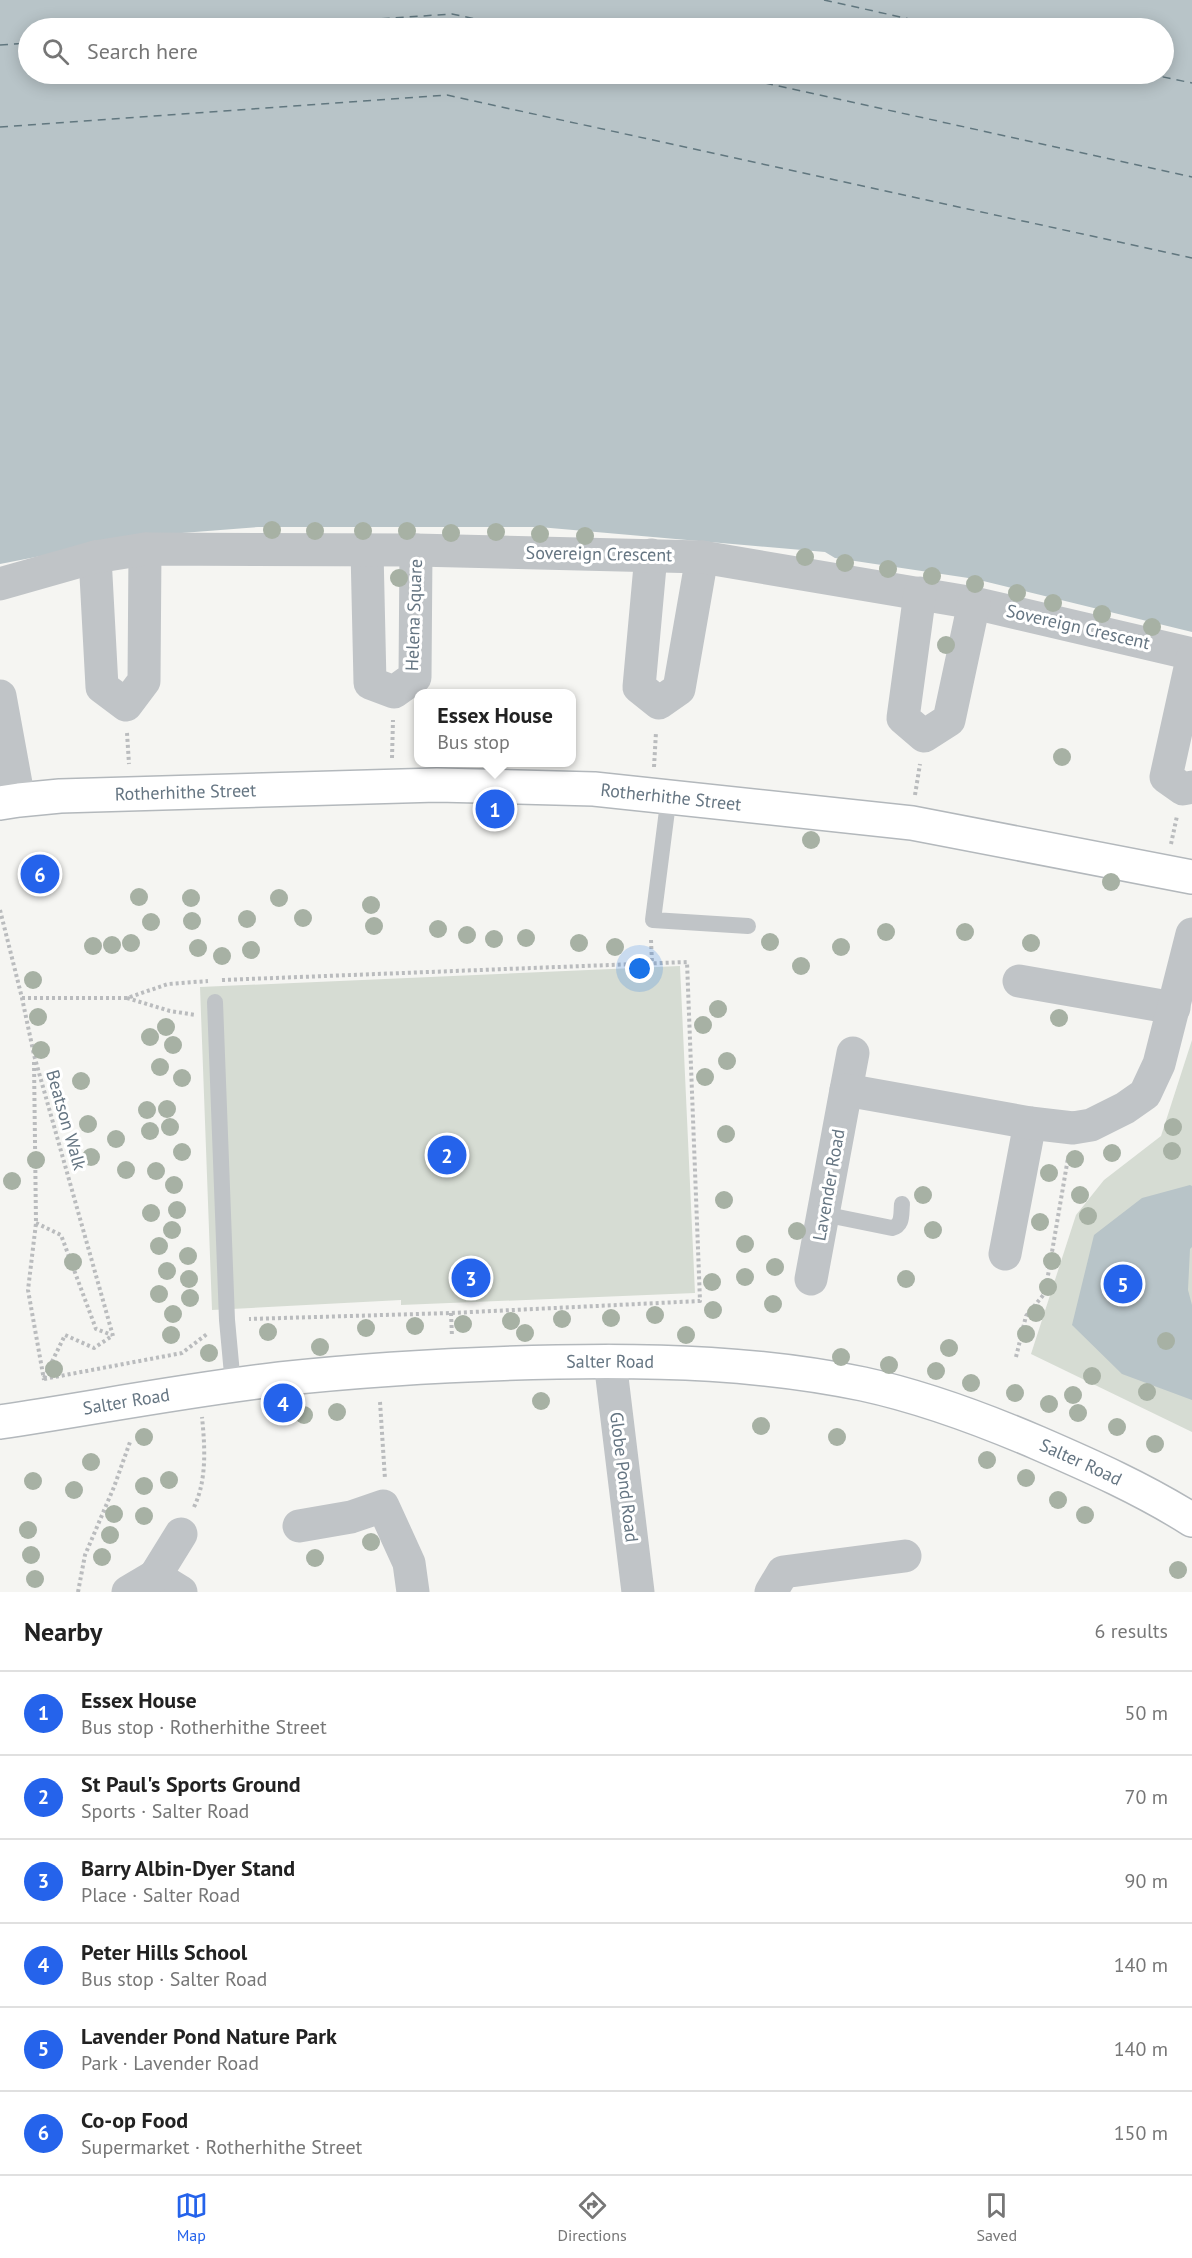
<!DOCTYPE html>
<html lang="en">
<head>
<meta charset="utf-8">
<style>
	:root { --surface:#fff; --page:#f2f2f2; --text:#222; --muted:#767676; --line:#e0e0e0; --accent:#2563eb }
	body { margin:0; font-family:"PT Sans",sans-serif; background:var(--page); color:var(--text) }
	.you { position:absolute; left:640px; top:969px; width:21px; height:21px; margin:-15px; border:4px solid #fff; border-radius:50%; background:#1a73e8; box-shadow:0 0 0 9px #1a73e833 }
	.badge { display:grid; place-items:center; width:39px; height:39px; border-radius:50%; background:var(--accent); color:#fff; font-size:20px; font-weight:700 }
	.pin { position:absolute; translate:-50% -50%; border:3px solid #fff; box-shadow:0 2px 6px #0006 }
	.popup { position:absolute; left:414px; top:689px; width:162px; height:78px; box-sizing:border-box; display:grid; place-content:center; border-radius:12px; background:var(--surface); filter:drop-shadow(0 2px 4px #0005); font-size:20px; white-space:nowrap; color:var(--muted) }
	.popup b { font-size:22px; color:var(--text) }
	.popup::after { content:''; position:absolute; left:50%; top:100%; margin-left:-12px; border:12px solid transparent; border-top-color:var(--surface) }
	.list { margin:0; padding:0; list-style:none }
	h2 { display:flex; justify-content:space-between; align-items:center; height:78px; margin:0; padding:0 24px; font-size:26px }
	h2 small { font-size:20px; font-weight:400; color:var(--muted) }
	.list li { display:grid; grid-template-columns:39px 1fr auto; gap:18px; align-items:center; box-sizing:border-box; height:84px; padding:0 24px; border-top:2px solid var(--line) }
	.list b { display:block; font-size:22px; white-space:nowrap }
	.list p { margin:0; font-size:20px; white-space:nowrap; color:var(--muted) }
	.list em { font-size:20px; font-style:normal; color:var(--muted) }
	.icon { flex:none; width:33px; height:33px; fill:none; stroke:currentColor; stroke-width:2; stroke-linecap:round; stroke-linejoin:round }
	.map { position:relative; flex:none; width:1192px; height:1592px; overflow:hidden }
	.search { position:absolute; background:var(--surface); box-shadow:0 3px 15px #0003; left:18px; right:18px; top:18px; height:66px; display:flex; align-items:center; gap:15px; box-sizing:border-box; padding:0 21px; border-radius:33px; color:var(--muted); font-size:22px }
	.sheet { height:582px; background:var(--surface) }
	nav { display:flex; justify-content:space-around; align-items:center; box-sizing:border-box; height:84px; border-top:2px solid var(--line); background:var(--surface); font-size:16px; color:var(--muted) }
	nav a { display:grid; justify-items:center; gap:3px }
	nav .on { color:var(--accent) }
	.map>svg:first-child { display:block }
	.green { fill:#d6dcd3 }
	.water { fill:#b8c4c8; fill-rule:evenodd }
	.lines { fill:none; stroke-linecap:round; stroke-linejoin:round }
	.ferry { stroke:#61777f; stroke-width:1.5; stroke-dasharray:8 6; stroke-linecap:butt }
	.secondary-casing { stroke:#b3b8bc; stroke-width:36 }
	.path { stroke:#babcbe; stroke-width:4; stroke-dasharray:3 3; stroke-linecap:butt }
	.lane { stroke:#c0c4c7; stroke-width:16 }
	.street { stroke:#c0c4c7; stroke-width:33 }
	.secondary { stroke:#fff; stroke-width:33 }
	.tree { fill:#a7b1a4 }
	.labels { text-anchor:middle; stroke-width:6; stroke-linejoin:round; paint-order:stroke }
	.street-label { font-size:18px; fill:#657582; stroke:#fff }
</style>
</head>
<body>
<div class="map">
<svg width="1192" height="1592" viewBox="0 0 1192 1592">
	<rect width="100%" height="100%" fill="#f5f5f2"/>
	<g class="green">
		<path d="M680 966 695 1293 401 1305V1300L212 1310 200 987Z"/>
		<path d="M1192 1040V1432L1031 1354 1076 1215 1104 1180 1161 1136Z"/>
	</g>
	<g class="water">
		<path d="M0 0H1192V632L975 579 835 558 825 552 539 527H258L143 536 0 564ZM28 28H1164V74H28Z"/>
		<path d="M1190 1185 1192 1186V1247L1190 1249 1188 1290 1192 1305V1400L1122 1374 1072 1325 1094 1235 1142 1198Z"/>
	</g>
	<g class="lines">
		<g class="ferry">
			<path d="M824 0 950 28"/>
			<path d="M242 28 452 14 519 28"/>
			<path d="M0 45 28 43"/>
			<path d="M724 74 1192 177"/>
			<path d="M1149 74 1192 83"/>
			<path d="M0 127 447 95 1192 258"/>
		</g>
		<g class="secondary-casing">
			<g id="secondary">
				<path id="s1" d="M0 803 19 800 60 796 437 785 594 789 912 823 1192 877"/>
				<path id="s2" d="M0 1422C93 1408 186 1390 280 1379 372 1369 464 1364 557 1362 659 1360 762 1363 863 1384 923 1397 982 1419 1038 1443 1091 1466 1143 1489 1192 1520"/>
			</g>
		</g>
		<g class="path">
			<path d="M127 733 129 764"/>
			<path d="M392 758 393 720"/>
			<path d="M654 767 656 732"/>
			<path d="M915 795 920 764"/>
			<path d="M1171 844 1177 816"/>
			<path d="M0 910 22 998 34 1055 113 1336"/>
			<path d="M651 940 652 963"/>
			<path d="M222 980 687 962 700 1301 451 1313 249 1319"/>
			<path d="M22 998H127L168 984 208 981"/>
			<path d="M127 998 170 1011 196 1015"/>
			<path d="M34 1062 36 1223 28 1290 44 1380"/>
			<path d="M36 1223 61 1235 96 1329 112 1335"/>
			<path d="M451 1313 452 1337"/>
			<path d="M1016 1357 1026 1316 1045 1293 1068 1158"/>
			<path d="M44 1378 65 1335 94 1348 112 1336"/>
			<path d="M44 1379 182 1353 207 1334"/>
			<path d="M380 1402 385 1479"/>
			<path d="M194 1507C207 1480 205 1447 202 1417"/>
			<path d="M78 1592 85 1555 114 1487 130 1442"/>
		</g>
		<g class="lane">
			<path d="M669 795 653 920 748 926"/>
			<path d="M215 1002 227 1320 233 1385"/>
			<path d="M823 1214 892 1228C903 1225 901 1215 902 1204"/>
		</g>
		<g class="street">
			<path d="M367 550 370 683 394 692 415 677 416 550"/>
			<path d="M651 555 639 687 659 703 679 689 702 557"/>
			<path d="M95 557 102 687 126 705 144 681 145 549"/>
			<path d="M0 584 95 557 145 549 416 550 702 557 974 603 1192 654"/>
			<path d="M920 593 903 718 924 736 949 720 974 603"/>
			<path d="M1192 659 1166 777 1183 789 1192 787"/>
			<path d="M0 696 19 800"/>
			<path d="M1019 981 1174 1008"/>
			<path d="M846 1090 853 1053"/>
			<path d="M1005 1254 1030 1123"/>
			<path d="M811 1279 846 1090 1030 1123 1073 1128 1091 1125 1125 1108 1145 1094 1159 1064 1192 934"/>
			<path d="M610 1361 638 1592"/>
			<path d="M299 1526 351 1517 383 1506 409 1563 413 1592"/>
			<path d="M181 1534 155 1576 181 1592"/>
			<path d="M128 1592 155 1576"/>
			<path d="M771 1592 783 1572 905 1556"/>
		</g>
		<use href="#secondary" class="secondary"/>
	</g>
	<g class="tree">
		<circle cx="272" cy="530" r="9"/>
		<circle cx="315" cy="531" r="9"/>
		<circle cx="363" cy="531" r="9"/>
		<circle cx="407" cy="531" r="9"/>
		<circle cx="496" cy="532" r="9"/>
		<circle cx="451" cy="533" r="9"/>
		<circle cx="540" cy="534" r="9"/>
		<circle cx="585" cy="536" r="9"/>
		<circle cx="805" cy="557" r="9"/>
		<circle cx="845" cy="563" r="9"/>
		<circle cx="888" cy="569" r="9"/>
		<circle cx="932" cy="576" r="9"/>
		<circle cx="399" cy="578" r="9"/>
		<circle cx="975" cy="584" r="9"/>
		<circle cx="1017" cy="593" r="9"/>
		<circle cx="1053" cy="603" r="9"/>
		<circle cx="1102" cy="614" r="9"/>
		<circle cx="1152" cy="627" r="9"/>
		<circle cx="946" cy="645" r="9"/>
		<circle cx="1062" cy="757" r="9"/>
		<circle cx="811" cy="840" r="9"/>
		<circle cx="1111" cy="882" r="9"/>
		<circle cx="139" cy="897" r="9"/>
		<circle cx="191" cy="898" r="9"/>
		<circle cx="279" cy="898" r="9"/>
		<circle cx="371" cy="905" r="9"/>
		<circle cx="303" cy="918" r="9"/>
		<circle cx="247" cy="919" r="9"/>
		<circle cx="192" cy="921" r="9"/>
		<circle cx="151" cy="922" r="9"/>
		<circle cx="374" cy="926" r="9"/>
		<circle cx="438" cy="929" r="9"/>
		<circle cx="886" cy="932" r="9"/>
		<circle cx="965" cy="932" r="9"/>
		<circle cx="467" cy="935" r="9"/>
		<circle cx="526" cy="938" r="9"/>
		<circle cx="494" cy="939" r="9"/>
		<circle cx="770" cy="942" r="9"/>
		<circle cx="131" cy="943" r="9"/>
		<circle cx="579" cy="943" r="9"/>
		<circle cx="1031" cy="943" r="9"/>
		<circle cx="112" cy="945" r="9"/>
		<circle cx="93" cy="946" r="9"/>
		<circle cx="615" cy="947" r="9"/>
		<circle cx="841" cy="947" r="9"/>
		<circle cx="198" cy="948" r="9"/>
		<circle cx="251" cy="950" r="9"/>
		<circle cx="222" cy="956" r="9"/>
		<circle cx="801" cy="966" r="9"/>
		<circle cx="33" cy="980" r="9"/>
		<circle cx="718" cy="1009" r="9"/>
		<circle cx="38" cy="1017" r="9"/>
		<circle cx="1059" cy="1018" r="9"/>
		<circle cx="703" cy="1025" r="9"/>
		<circle cx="166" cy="1027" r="9"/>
		<circle cx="150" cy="1037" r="9"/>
		<circle cx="173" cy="1045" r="9"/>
		<circle cx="41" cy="1050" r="9"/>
		<circle cx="727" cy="1061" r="9"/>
		<circle cx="160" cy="1067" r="9"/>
		<circle cx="705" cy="1077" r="9"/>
		<circle cx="182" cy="1078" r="9"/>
		<circle cx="81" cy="1081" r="9"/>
		<circle cx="167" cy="1109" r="9"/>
		<circle cx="147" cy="1110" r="9"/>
		<circle cx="88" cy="1124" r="9"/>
		<circle cx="170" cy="1127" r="9"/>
		<circle cx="1173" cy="1127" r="9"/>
		<circle cx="150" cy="1131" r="9"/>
		<circle cx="726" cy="1134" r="9"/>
		<circle cx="116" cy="1139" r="9"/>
		<circle cx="1172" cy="1151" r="9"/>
		<circle cx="182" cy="1152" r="9"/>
		<circle cx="1112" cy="1153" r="9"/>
		<circle cx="91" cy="1157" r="9"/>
		<circle cx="1075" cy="1159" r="9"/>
		<circle cx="36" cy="1160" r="9"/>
		<circle cx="126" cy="1170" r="9"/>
		<circle cx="156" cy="1171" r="9"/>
		<circle cx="1049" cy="1173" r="9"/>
		<circle cx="12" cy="1181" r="9"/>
		<circle cx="174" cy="1185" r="9"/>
		<circle cx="923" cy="1195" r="9"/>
		<circle cx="1080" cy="1195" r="9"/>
		<circle cx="724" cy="1200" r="9"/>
		<circle cx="177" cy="1210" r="9"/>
		<circle cx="151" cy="1213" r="9"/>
		<circle cx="1088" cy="1216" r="9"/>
		<circle cx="1040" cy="1222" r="9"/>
		<circle cx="172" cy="1230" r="9"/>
		<circle cx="933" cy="1230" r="9"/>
		<circle cx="797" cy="1231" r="9"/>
		<circle cx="745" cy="1244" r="9"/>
		<circle cx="159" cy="1246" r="9"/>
		<circle cx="188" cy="1256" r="9"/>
		<circle cx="1052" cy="1261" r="9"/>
		<circle cx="73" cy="1262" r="9"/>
		<circle cx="775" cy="1267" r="9"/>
		<circle cx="167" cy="1271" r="9"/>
		<circle cx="745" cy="1277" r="9"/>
		<circle cx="189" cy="1279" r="9"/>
		<circle cx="906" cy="1279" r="9"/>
		<circle cx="712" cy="1282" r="9"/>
		<circle cx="1048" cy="1287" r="9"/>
		<circle cx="159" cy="1294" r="9"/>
		<circle cx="190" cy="1298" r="9"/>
		<circle cx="773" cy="1304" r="9"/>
		<circle cx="713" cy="1310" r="9"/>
		<circle cx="1036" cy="1313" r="9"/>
		<circle cx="173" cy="1314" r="9"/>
		<circle cx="655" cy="1315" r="9"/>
		<circle cx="611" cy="1318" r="9"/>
		<circle cx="562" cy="1319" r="9"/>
		<circle cx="511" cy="1321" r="9"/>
		<circle cx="463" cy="1324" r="9"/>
		<circle cx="415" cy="1326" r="9"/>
		<circle cx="366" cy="1328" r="9"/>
		<circle cx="268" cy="1332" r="9"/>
		<circle cx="525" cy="1333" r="9"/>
		<circle cx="1026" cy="1334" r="9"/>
		<circle cx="171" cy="1335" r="9"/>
		<circle cx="686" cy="1335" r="9"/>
		<circle cx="1166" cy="1341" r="9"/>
		<circle cx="320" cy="1347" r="9"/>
		<circle cx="949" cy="1348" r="9"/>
		<circle cx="209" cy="1353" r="9"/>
		<circle cx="841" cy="1357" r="9"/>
		<circle cx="889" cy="1365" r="9"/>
		<circle cx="54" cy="1369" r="9"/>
		<circle cx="936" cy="1371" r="9"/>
		<circle cx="1092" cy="1376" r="9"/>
		<circle cx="971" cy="1383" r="9"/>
		<circle cx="1147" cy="1392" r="9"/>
		<circle cx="1015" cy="1393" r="9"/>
		<circle cx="1073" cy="1395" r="9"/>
		<circle cx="541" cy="1401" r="9"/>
		<circle cx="1049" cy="1404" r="9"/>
		<circle cx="337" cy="1412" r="9"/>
		<circle cx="1078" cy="1413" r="9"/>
		<circle cx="304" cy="1415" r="9"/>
		<circle cx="761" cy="1426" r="9"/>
		<circle cx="1117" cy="1427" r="9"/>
		<circle cx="144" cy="1437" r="9"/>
		<circle cx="837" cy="1437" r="9"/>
		<circle cx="1155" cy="1444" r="9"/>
		<circle cx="987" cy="1460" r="9"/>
		<circle cx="91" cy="1462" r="9"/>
		<circle cx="1026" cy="1478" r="9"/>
		<circle cx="169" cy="1480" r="9"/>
		<circle cx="33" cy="1481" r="9"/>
		<circle cx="144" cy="1486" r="9"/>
		<circle cx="74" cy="1490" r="9"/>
		<circle cx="1058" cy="1500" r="9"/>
		<circle cx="114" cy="1514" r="9"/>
		<circle cx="1085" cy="1515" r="9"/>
		<circle cx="144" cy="1516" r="9"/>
		<circle cx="28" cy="1530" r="9"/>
		<circle cx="110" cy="1535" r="9"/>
		<circle cx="371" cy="1542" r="9"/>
		<circle cx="31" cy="1555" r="9"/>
		<circle cx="102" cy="1557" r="9"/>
		<circle cx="315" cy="1558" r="9"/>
		<circle cx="1178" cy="1570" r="9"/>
		<circle cx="35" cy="1579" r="9"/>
	</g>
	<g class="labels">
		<g class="street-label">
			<text transform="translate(599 554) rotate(1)" y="6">Sovereign Crescent</text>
			<text transform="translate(414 615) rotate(-88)" y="6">Helena Square</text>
			<text transform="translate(1078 627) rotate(13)" y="6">Sovereign Crescent</text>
			<text dy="6" stroke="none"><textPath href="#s1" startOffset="186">Rotherhithe Street</textPath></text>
			<text dy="6" stroke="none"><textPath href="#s1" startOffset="672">Rotherhithe Street</textPath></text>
			<text transform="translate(66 1120) rotate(74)" y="6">Beatson Walk</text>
			<text transform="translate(829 1185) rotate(-80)" y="6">Lavender Road</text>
			<text dy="6" stroke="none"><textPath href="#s2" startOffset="614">Salter Road</textPath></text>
			<text dy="6" stroke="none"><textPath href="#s2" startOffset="128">Salter Road</textPath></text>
			<text dy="6" stroke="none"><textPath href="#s2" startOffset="1100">Salter Road</textPath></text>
			<text transform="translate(624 1477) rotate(83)" y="6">Globe Pond Road</text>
		</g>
	</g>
</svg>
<div class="you"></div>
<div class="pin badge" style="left:495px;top:809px">1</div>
<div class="popup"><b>Essex House</b>Bus stop</div>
<div class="pin badge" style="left:447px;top:1155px">2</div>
<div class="pin badge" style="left:471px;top:1278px">3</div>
<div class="pin badge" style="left:283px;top:1403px">4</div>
<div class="pin badge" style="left:1123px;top:1284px">5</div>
<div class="pin badge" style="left:40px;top:874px">6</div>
<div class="search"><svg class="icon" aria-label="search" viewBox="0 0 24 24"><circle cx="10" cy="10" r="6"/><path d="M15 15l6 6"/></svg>Search here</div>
</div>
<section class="sheet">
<h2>Nearby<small>6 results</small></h2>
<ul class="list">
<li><span class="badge">1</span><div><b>Essex House</b><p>Bus stop · Rotherhithe Street</p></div><em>50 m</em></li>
<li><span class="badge">2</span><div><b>St Paul's Sports Ground</b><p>Sports · Salter Road</p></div><em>70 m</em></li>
<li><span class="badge">3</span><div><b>Barry Albin-Dyer Stand</b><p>Place · Salter Road</p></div><em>90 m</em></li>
<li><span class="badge">4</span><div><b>Peter Hills School</b><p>Bus stop · Salter Road</p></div><em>140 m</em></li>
<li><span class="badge">5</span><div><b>Lavender Pond Nature Park</b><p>Park · Lavender Road</p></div><em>140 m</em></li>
<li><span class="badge">6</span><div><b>Co-op Food</b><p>Supermarket · Rotherhithe Street</p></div><em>150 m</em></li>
</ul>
</section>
<nav>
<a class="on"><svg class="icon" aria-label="map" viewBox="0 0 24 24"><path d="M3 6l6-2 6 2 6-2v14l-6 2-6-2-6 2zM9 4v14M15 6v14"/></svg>Map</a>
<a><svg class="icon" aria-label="directions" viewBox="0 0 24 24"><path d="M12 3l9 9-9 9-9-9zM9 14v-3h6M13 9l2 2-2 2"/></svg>Directions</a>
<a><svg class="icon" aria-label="saved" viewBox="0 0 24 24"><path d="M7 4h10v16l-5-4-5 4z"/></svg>Saved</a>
</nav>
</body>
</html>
